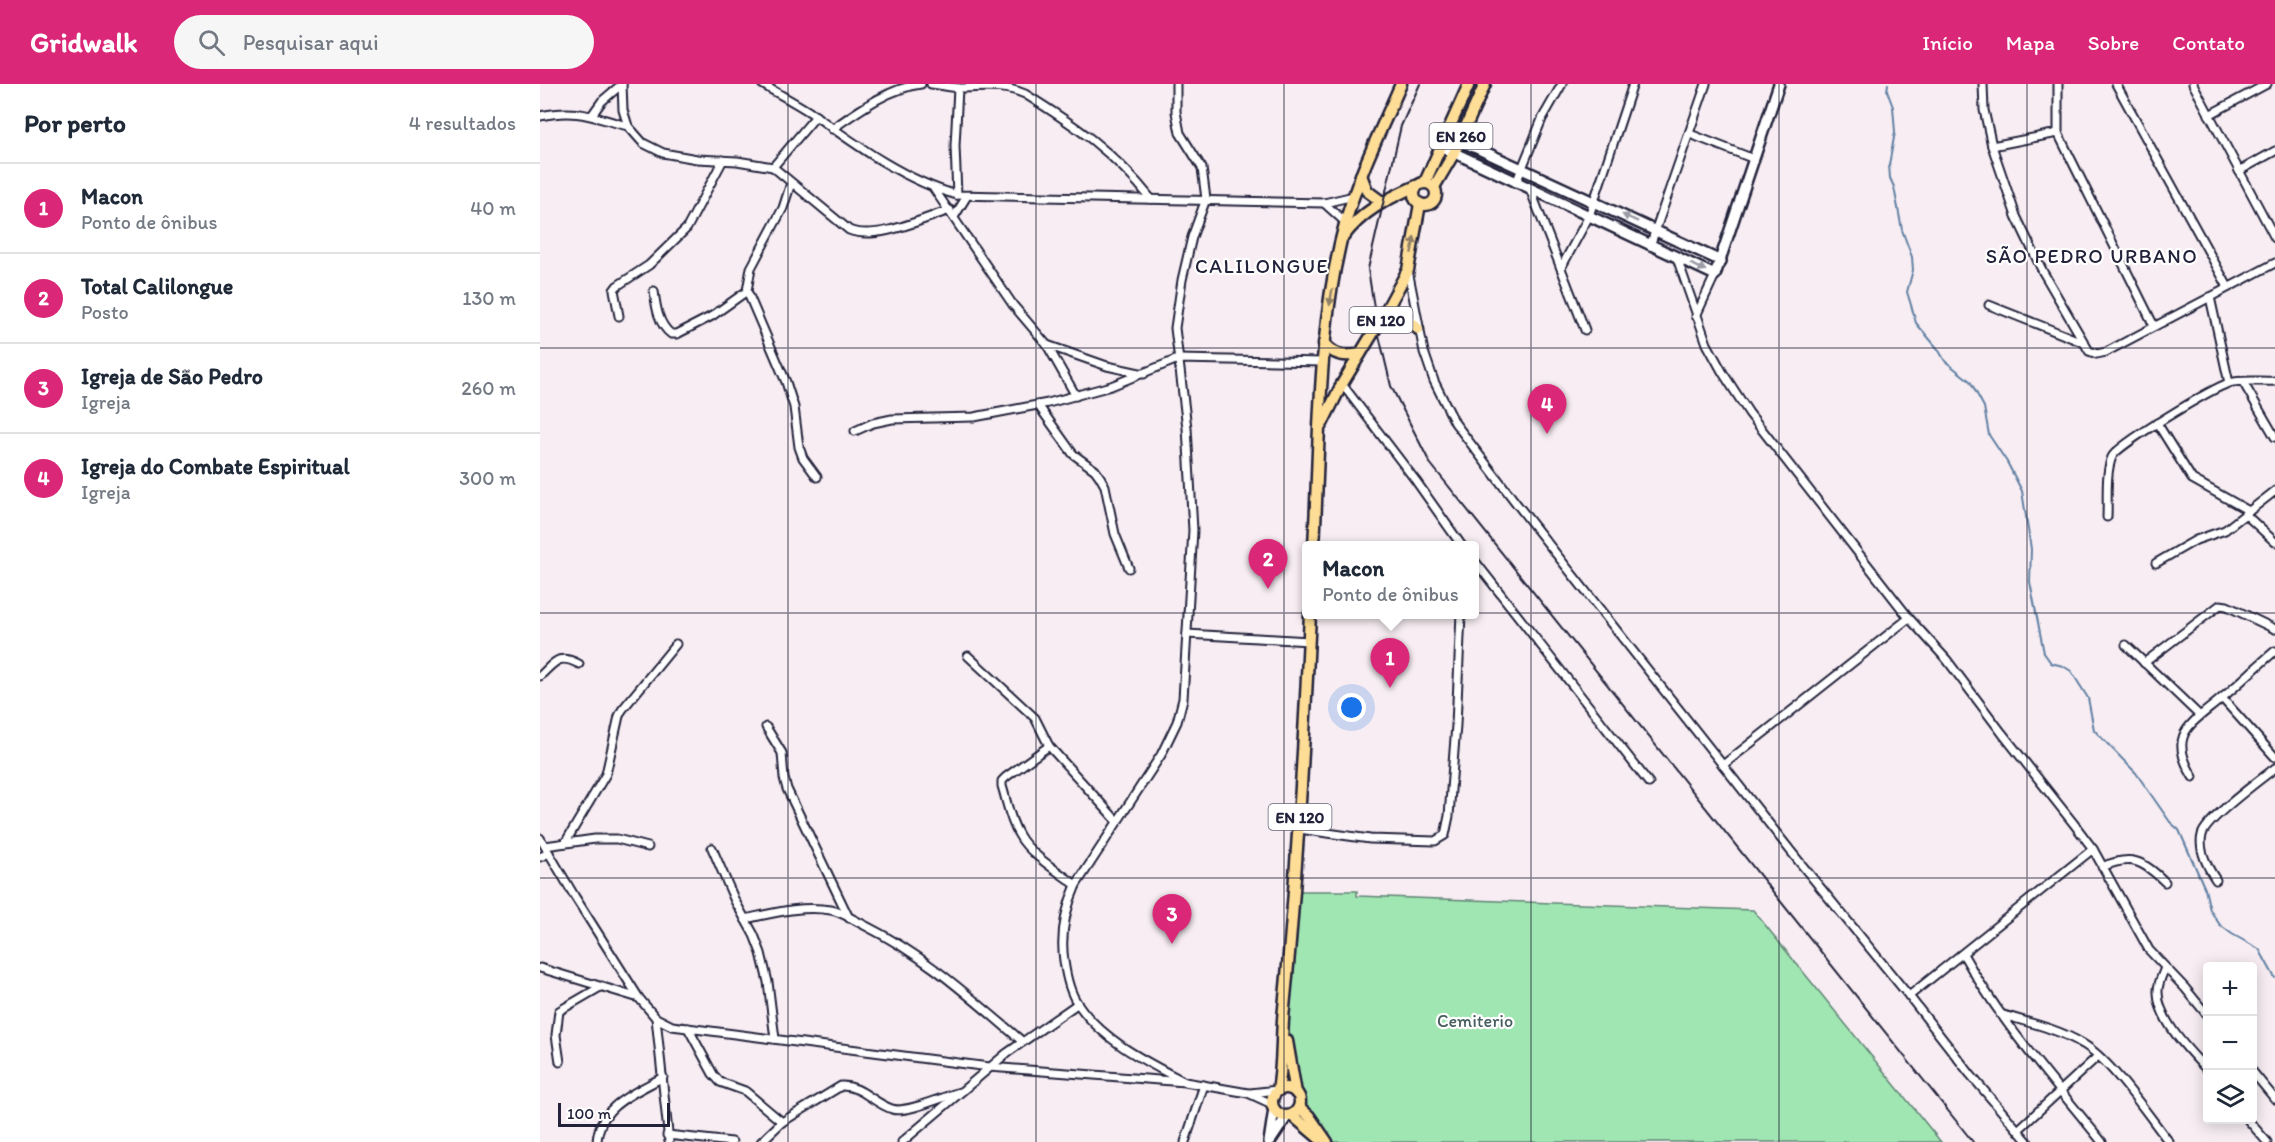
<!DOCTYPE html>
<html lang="pt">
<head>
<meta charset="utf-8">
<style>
	:root { --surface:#fff; --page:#f6f6f7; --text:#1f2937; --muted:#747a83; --line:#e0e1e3; --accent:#db2777 }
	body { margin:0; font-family:Itim,sans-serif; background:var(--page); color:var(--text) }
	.controls { position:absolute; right:18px; bottom:18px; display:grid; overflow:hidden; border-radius:6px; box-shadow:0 3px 15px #0003 }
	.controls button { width:54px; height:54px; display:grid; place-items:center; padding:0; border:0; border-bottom:2px solid var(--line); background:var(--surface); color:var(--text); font:30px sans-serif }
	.scale { position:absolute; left:18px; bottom:15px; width:112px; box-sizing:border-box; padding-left:6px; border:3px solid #22223b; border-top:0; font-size:16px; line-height:21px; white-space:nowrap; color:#22223b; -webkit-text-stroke:4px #fff; paint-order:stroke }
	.you { position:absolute; left:812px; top:624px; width:21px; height:21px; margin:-15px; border:4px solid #fff; border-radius:50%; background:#1a73e8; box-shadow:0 0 0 9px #1a73e833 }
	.badge { display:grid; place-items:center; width:39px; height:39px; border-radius:50%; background:var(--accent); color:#fff; font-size:20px; font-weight:700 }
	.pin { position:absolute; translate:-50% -50px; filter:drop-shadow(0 2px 3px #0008) }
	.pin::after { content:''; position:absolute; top:32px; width:21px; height:18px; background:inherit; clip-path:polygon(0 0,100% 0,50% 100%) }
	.popup { position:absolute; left:762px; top:457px; width:177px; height:78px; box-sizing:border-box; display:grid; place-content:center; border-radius:6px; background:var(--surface); filter:drop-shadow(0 2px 4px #0005); font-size:20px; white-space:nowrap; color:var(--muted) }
	.popup b { font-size:22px; color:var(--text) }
	.popup::after { content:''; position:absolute; left:50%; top:100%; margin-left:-12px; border:12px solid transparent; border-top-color:var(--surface) }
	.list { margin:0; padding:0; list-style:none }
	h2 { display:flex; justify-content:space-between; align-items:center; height:78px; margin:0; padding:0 24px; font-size:26px }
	h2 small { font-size:20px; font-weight:400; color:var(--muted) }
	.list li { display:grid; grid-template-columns:39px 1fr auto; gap:18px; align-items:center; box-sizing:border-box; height:90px; padding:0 24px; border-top:2px solid var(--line) }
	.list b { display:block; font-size:22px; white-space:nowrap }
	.list p { margin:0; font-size:20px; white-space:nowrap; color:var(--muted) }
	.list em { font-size:20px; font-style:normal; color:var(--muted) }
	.icon { flex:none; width:33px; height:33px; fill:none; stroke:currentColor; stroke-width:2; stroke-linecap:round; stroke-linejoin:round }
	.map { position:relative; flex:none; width:1735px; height:1058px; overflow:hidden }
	header { display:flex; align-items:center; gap:36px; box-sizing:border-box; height:84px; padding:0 30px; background:var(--accent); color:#fff }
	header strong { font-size:28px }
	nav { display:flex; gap:33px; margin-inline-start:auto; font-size:21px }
	.search { width:420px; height:54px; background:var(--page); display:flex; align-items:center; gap:15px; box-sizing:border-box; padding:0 21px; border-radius:33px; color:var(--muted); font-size:22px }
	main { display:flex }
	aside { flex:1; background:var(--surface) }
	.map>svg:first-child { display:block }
	.green { fill:#a0e6b2; stroke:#618476; stroke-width:1.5 }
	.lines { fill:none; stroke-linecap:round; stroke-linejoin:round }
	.stream { stroke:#6281a4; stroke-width:2 }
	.street-casing { stroke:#22223b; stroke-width:11 }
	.secondary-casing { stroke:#22223b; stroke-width:14 }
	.primary-casing { stroke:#22223b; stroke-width:15 }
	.street { stroke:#fff; stroke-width:7 }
	.secondary { stroke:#fff; stroke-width:9 }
	.primary { stroke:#fedd96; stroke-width:10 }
	.rail { stroke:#22223b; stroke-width:2 }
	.oneway { fill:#9c9ca7 }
	.oneway2 { fill:#908068 }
	.grid { fill:none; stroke:#22223b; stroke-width:1.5; stroke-opacity:0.55 }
	.labels { text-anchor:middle; stroke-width:4.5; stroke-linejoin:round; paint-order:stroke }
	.shield { fill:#fff; stroke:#646476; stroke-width:1.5 }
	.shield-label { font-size:16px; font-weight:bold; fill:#22223b }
	.park-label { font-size:18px; fill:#485d5f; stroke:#fff }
	.neighbourhood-label { font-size:20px; letter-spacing:1.5px; fill:#22223b; stroke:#fff }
</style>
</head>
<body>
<header>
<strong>Gridwalk</strong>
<div class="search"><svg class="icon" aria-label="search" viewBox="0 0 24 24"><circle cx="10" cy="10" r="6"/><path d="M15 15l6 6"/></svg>Pesquisar aqui</div>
<nav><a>Início</a><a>Mapa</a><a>Sobre</a><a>Contato</a></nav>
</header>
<main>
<aside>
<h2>Por perto<small>4 resultados</small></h2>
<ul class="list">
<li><span class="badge">1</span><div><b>Macon</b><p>Ponto de ônibus</p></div><em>40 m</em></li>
<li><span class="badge">2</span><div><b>Total Calilongue</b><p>Posto</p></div><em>130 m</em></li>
<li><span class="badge">3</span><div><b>Igreja de São Pedro</b><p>Igreja</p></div><em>260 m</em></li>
<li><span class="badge">4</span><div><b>Igreja do Combate Espiritual</b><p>Igreja</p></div><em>300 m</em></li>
</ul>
</aside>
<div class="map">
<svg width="1735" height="1058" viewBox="0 0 1735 1058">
	<rect width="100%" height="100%" fill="#f7edf2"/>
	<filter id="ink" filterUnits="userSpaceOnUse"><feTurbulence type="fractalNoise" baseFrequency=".0167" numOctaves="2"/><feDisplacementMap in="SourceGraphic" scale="12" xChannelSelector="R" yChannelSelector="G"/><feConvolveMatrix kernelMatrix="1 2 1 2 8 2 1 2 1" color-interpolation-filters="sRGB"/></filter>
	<g filter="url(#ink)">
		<path class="green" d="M755 807H817V812L1213 826 1401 1058H787L760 1018 743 936Z"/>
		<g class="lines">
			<path class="stream" d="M1348 0 1347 7 1353 23 1355 48 1349 81 1350 94 1354 103 1362 146 1372 173 1373 186 1367 208 1371 221 1376 239 1398 265 1405 277 1430 297 1444 323 1449 351 1467 378 1482 407 1491 465 1490 498 1504 569 1511 579 1523 582 1531 587 1548 614 1554 646 1596 689 1630 738 1639 746 1665 805 1670 826 1680 841 1692 850 1719 865 1735 894"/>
			<g class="street-casing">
				<g id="street">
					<path d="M82 0 83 26 88 42 103 59 123 69 157 75 197 77 233 83 276 32"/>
					<path d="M222 0C240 11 260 21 277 33 319 63 366 97 417 111L784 119 814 112"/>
					<path d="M391 0C400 1 410 3 419 4 443 4 462 0 485 10 535 41 574 68 611 115"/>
					<path d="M636 0V28L640 49 662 84 666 115 652 153 642 196 635 244 647 344 653 446 643 615 637 638 621 671 536 801C525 826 520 850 524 877 526 891 529 908 538 920 563 957 607 978 645 998"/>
					<path d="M1443 0 1444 26 1452 62 1476 132 1503 188 1549 267 1557 270 1566 268 1735 179"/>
					<path d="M1518 0V49L1614 242"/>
					<path d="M1576 0 1688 203"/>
					<path d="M1653 0 1735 154"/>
					<path d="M52 31 62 17 82 0"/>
					<path d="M1669 31 1727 0"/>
					<path d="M0 32C38 24 52 33 88 42"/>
					<path d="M292 45C318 27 349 4 381 0"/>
					<path d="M1150 50 1214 75"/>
					<path d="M1452 62 1518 49"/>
					<path d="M233 83 309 146C336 157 382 135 410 126"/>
					<path d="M1699 87 1735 67"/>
					<path d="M251 99 243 124 211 184 207 207 246 298 254 323 259 363 263 374 277 393"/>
					<path d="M976 99 1002 35 1022 0"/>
					<path d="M394 105 473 221 507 261 536 312"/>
					<path d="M990 105 1045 246"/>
					<path d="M417 111 415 62 418 4"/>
					<path d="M784 119 805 138"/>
					<path d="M414 133 427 112"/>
					<path d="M1110 162 1166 0"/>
					<path d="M1137 174 1167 260 1183 289 1209 329 1369 534 1407 576 1462 649 1534 740 1553 765 1609 866 1645 904 1668 932"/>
					<path d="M1021 184 1049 132 1093 0"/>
					<path d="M868 186 884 268 894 297 915 339 976 419 1257 775 1369 912 1430 990 1488 1058"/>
					<path d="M114 207C116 222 118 240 131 250H137L172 232 207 207"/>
					<path d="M1670 213 1689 299"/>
					<path d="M1449 221 1542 258"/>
					<path d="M79 232 74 206 77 202 109 181 147 144 183 76"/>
					<path d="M1156 232 1175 191"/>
					<path d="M507 261 567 282 604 290"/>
					<path d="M1703 298 1735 353"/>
					<path d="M802 300 876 397 922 462"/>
					<path d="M498 321 533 370 555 386 560 393 565 402 575 450 589 484"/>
					<path d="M1617 339 1652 395 1709 427"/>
					<path d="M315 347 333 339 352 335 434 333 508 319 571 302 638 275 783 278"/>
					<path d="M1705 430 1735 458"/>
					<path d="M1567 433C1568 415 1565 390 1572 373 1577 361 1673 304 1689 299 1702 295 1721 298 1735 297"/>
					<path d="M934 476 1109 699"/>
					<path d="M1616 479 1656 456 1685 446 1735 407"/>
					<path d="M647 550 769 557"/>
					<path d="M1586 561 1659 631"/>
					<path d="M428 572 495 634 509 662 577 737"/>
					<path d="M1604 579 1680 521 1687 522 1735 545"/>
					<path d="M0 592C15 578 18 569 39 580"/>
					<path d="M1682 614 1735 673"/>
					<path d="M226 643 242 669 244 694 247 705 309 834"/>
					<path d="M509 662 466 693 462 697V702C467 718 470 737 479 751 489 770 519 788 536 801"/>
					<path d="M1183 681 1369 534"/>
					<path d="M1653 693C1626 649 1652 640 1682 614 1700 599 1717 582 1735 567"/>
					<path d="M759 745 830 755 895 757 905 751 909 732 916 641 921 530"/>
					<path d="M0 754 35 813 99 914 116 934 132 942 449 983 645 998 708 1009 732 1020"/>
					<path d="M25 759 66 690 79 632 82 626 136 560"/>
					<path d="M5 762 55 755H77L108 763"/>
					<path d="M172 764 195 817 214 851 221 869 228 898 235 955"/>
					<path d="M0 773 9 769"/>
					<path d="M1562 783C1592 770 1603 777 1625 798"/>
					<path d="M1676 796C1668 784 1658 766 1662 751 1666 735 1720 696 1735 684"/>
					<path d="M205 835C233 829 262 821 291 826 302 828 314 836 324 841 386 872 430 913 483 958"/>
					<path d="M1423 870C1462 940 1512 996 1562 1058"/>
					<path d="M0 884 99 914"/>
					<path d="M1625 884C1622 891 1618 899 1618 907 1617 935 1650 968 1668 987"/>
					<path d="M1369 912 1553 765"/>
					<path d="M1460 930C1487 938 1519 945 1543 960 1571 976 1608 1031 1629 1058"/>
					<path d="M116 934 129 1058"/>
					<path d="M148 944 173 990 180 998 205 1007 242 1038 301 1002C321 1001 333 1019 352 1025 365 1030 405 1012 420 1008"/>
					<path d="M20 978 16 951 19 927 62 902"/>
					<path d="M1712 987 1735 1015"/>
					<path d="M710 1009 738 1006"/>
					<path d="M1708 1036 1727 1058"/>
					<path d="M1478 1046 1558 972"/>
					<path d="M127 1051 192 1058"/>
					<path d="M57 1058C59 1021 95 1009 123 993"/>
					<path d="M221 1058 242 1038"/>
					<path d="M362 1058 467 969 537 920"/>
					<path d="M645 1058 664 1001"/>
				</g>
			</g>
			<g class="secondary-casing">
				<g id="secondary">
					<path d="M906 50 1181 177"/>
					<path d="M900 62 1175 191 1239 0"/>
					<path d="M731 1056 747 1032"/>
					<path d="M729 1058 734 1025"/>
				</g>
			</g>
			<g class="primary-casing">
				<g id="primary">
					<path d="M821 91 827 107 842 118"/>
					<path d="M885 98 929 0"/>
					<circle cx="885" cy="110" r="11"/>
					<path d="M894 103 914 69 945 0"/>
					<path d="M803 153C822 127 847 115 876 102"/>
					<path d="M842 234C857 231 868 234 878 245"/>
					<path d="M784 259C794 272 805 273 820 270"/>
					<path d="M782 340 802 300 842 234 868 186 880 120"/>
					<path d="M774 462C780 355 777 244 805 140 818 91 841 46 861 0"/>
					<path d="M747 957 756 1009"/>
					<circle cx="746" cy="1018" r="14"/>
					<path d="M738 1006C743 979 741 951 744 924 757 793 764 662 770 530"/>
					<path d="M759 1023 769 1032 787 1058"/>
					<path d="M752 1031 779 1054"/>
				</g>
			</g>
			<use href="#street" class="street"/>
			<use href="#secondary" class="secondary"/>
			<use href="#primary" class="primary"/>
			<path class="rail" d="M880 0 861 42 828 185 837 243 851 302 890 379 1433 1058"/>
		</g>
		<defs><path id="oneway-solid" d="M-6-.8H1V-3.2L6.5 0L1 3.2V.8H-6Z" transform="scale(1.5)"/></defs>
		<g class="oneway">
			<use href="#oneway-solid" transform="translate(1090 134) rotate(-156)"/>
			<use href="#oneway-solid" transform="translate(1158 183) rotate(24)"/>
		</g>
		<g class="oneway2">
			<use href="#oneway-solid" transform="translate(873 161) rotate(-79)"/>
			<use href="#oneway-solid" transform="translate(791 213) rotate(99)"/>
		</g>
	</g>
	<path class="grid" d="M248 0V1058M496 0V1058M744 0V1058M991 0V1058M1239 0V1058M1487 0V1058M0 264H1735M0 529H1735M0 794H1735"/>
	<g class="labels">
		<g class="shield">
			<rect x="889.5" y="39" width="63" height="26" rx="4.5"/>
			<rect x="809.5" y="223" width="63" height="26" rx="4.5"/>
			<rect x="728.5" y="720" width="63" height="26" rx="4.5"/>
		</g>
		<g class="shield-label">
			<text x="921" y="58">EN 260</text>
			<text x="841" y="242">EN 120</text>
			<text x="760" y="739">EN 120</text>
		</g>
		<g class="park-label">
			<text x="935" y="943">Cemiterio</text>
		</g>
		<g class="neighbourhood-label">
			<text x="1552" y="179">SÃO PEDRO URBANO</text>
			<text x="722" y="189">CALILONGUE</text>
		</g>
	</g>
</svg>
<div class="controls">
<button>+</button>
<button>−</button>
<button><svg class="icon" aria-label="layers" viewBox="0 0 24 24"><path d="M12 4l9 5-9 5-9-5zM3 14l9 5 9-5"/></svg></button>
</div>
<div class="scale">100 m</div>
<div class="you"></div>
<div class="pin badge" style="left:850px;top:604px">1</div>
<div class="popup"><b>Macon</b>Ponto de ônibus</div>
<div class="pin badge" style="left:728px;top:505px">2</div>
<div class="pin badge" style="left:632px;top:860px">3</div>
<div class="pin badge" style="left:1007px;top:350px">4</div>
</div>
</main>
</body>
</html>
